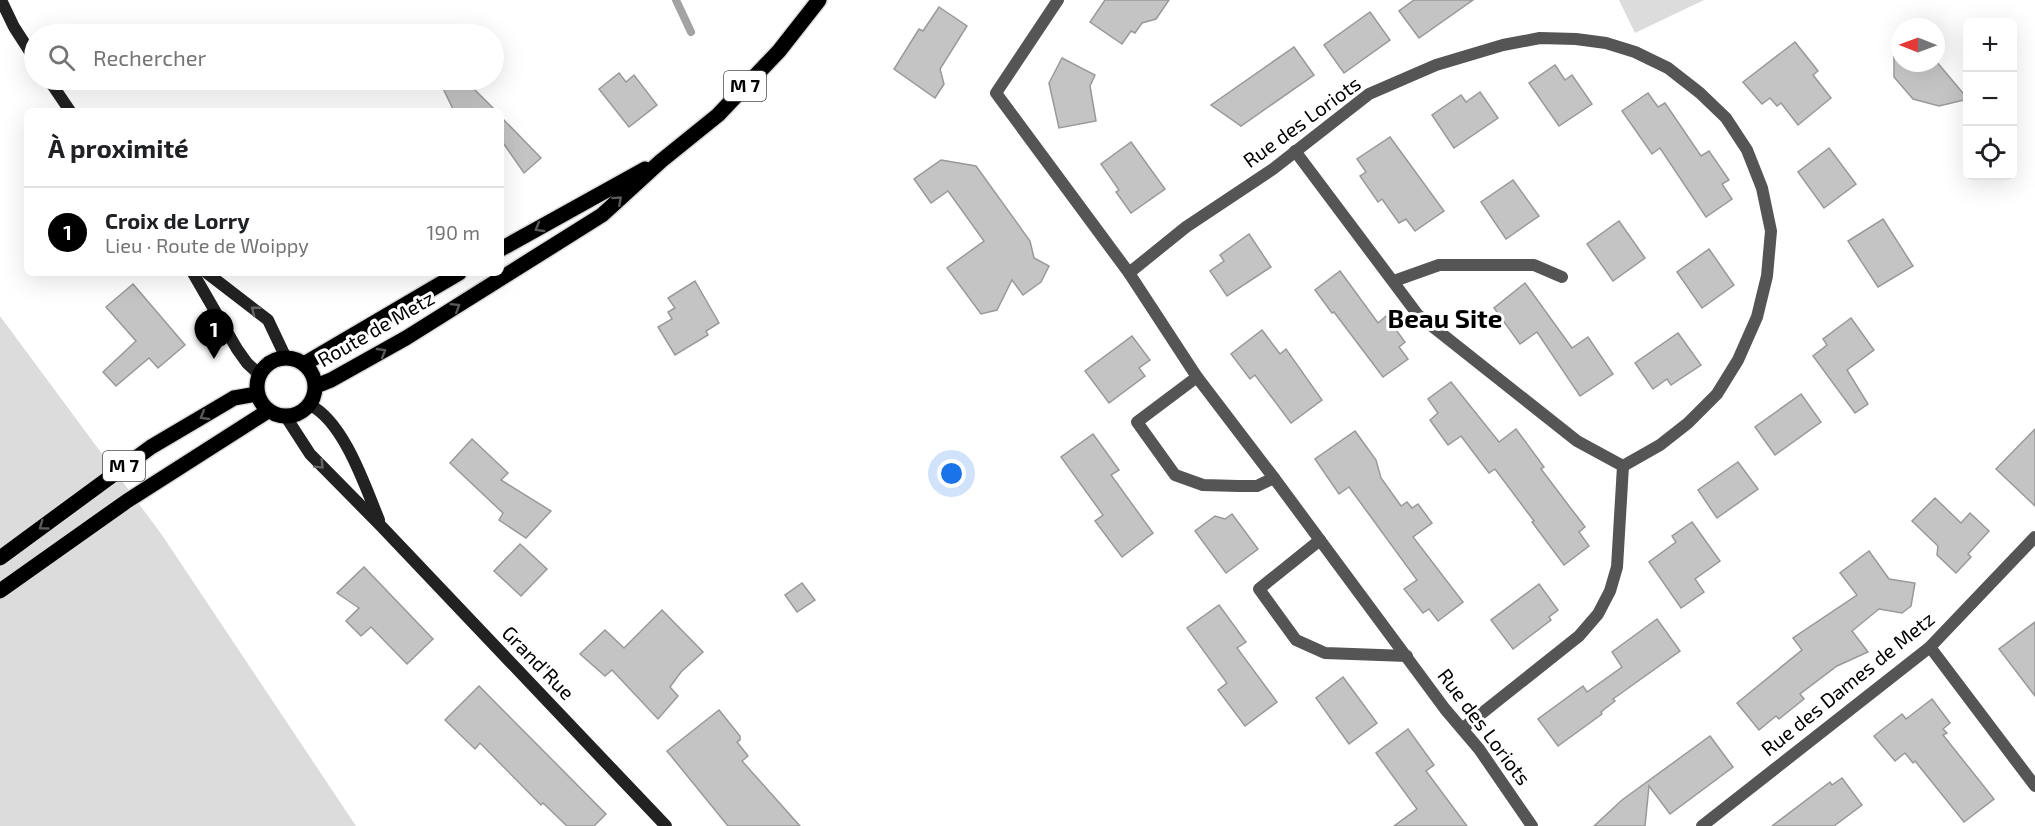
<!DOCTYPE html>
<html lang="fr">
<head>
<meta charset="utf-8">
<style>
	:root { --surface:#fff; --page:#f6f6f6; --text:#202124; --muted:#757577; --line:#e0e0e0; --accent:#000 }
	body { margin:0; font-family:"Exo 2",sans-serif; background:var(--page); color:var(--text) }
	.controls { position:absolute; right:18px; top:18px; display:grid; overflow:hidden; border-radius:9px; box-shadow:0 6px 24px #0002 }
	.controls button { width:54px; height:54px; display:grid; place-items:center; padding:0; border:0; border-bottom:2px solid var(--line); background:var(--surface); color:var(--text); font:30px sans-serif }
	.compass { position:absolute; left:1891px; top:18px; width:54px; height:54px; border-radius:50%; background:var(--surface); box-shadow:0 6px 24px #0002; rotate:271deg }
	.you { position:absolute; left:952px; top:474px; width:21px; height:21px; margin:-15px; border:4px solid #fff; border-radius:50%; background:#1a73e8; box-shadow:0 0 0 9px #1a73e833 }
	.badge { display:grid; place-items:center; width:39px; height:39px; border-radius:50%; background:var(--accent); color:#fff; font-size:20px; font-weight:700 }
	.pin { position:absolute; translate:-50% -50px; filter:drop-shadow(0 2px 3px #0008) }
	.pin::after { content:''; position:absolute; top:32px; width:21px; height:18px; background:inherit; clip-path:polygon(0 0,100% 0,50% 100%) }
	.list { margin:0; padding:0; list-style:none }
	h2 { display:flex; justify-content:space-between; align-items:center; height:78px; margin:0; padding:0 24px; font-size:26px }
	h2 small { font-size:20px; font-weight:400; color:var(--muted) }
	.list li { display:grid; grid-template-columns:39px 1fr auto; gap:18px; align-items:center; box-sizing:border-box; height:90px; padding:0 24px; border-top:2px solid var(--line) }
	.list b { display:block; font-size:22px; white-space:nowrap }
	.list p { margin:0; font-size:20px; white-space:nowrap; color:var(--muted) }
	.list em { font-size:20px; font-style:normal; color:var(--muted) }
	.icon { flex:none; width:33px; height:33px; fill:none; stroke:currentColor; stroke-width:2; stroke-linecap:round; stroke-linejoin:round }
	.map { position:relative; flex:none; width:2035px; height:826px; overflow:hidden }
	.search { position:absolute; background:var(--surface); box-shadow:0 6px 24px #0002; left:24px; top:24px; width:480px; height:66px; display:flex; align-items:center; gap:15px; box-sizing:border-box; padding:0 21px; border-radius:33px; color:var(--muted); font-size:22px }
	.panel { position:absolute; background:var(--surface); box-shadow:0 6px 24px #0002; left:24px; top:108px; width:480px; height:168px; border-radius:9px }
	.map>svg:first-child { display:block }
	.green { fill:#dcdcdc }
	.lines { fill:none; stroke-linecap:round; stroke-linejoin:round }
	.stream { stroke:#a3a3a3; stroke-width:8 }
	.building { fill:#c4c4c4; stroke:#999; stroke-width:1.5 }
	.primary-casing { stroke:#dbdbdb; stroke-width:18 }
	.street { stroke:#555; stroke-width:12 }
	.secondary { stroke:#222; stroke-width:12 }
	.primary { stroke:#000; stroke-width:15 }
	.oneway { stroke:#595959 }
	.oneway2 { stroke:#646464 }
	.labels { text-anchor:middle; stroke-width:6; stroke-linejoin:round; paint-order:stroke }
	.shield { fill:#fff; stroke:#4c4c4c; stroke-width:1.5 }
	.shield-label { font-size:18px; font-weight:bold; fill:#000 }
	.street-label { font-size:20px; fill:#000; stroke:#fff }
	.district-label { font-size:26px; font-weight:bold; fill:#000; stroke:#fff }
</style>
</head>
<body>
<div class="map">
<svg width="2035" height="826" viewBox="0 0 2035 826">
	<rect width="100%" height="100%" fill="#fff"/>
	<g class="green">
		<path d="M1619 0H1704L1635 33Z"/>
		<path d="M0 316 162 535 356 826H0Z"/>
	</g>
	<g class="lines">
		<path class="stream" d="M676 0 691 32"/>
	</g>
	<g class="building">
		<path d="M1105 0H1169L1156 19 1142 23 1135 33 1131 31 1122 44 1090 22Z"/>
		<path d="M1414 0H1473L1419 38 1399 11Z"/>
		<path d="M939 7 967 26 940 69 944 84 935 98 894 69 919 29 923 31Z"/>
		<path d="M1370 12 1390 40 1344 73 1324 45Z"/>
		<path d="M1900 41V63H1936V61L1968 99 1939 106 1913 99 1894 77V49Z"/>
		<path d="M1795 42 1818 71 1813 75 1831 98 1798 125 1781 103 1777 106 1770 98 1762 104 1743 82Z"/>
		<path d="M1294 47 1314 75 1241 126 1211 105Z"/>
		<path d="M1062 58 1095 75 1090 86 1096 121 1059 128 1049 83Z"/>
		<path d="M1555 65 1565 80 1572 75 1592 104 1559 126 1529 83Z"/>
		<path d="M619 73 626 82 634 75 657 105 629 127 599 89Z"/>
		<path d="M439 80H465L496 111H454Z"/>
		<path d="M1480 92 1498 118 1454 148 1432 115 1461 95 1466 102Z"/>
		<path d="M1648 93 1658 107 1665 103 1701 156 1709 151 1729 180 1722 184 1732 199 1706 217 1660 148 1652 154 1622 111Z"/>
		<path d="M501 117 541 158 524 173 501 140Z"/>
		<path d="M1390 137 1444 211 1415 231 1406 219 1399 223 1382 199 1378 202 1360 176 1366 172 1357 159Z"/>
		<path d="M1131 142 1165 189 1131 213 1116 192 1119 190 1101 164Z"/>
		<path d="M1829 148 1856 184 1824 208 1798 172Z"/>
		<path d="M941 160 976 166 1030 241 1034 258 1049 266 1041 282 1023 295 1012 280 997 310 981 314 947 268 984 241 948 191 931 203 914 179Z"/>
		<path d="M1513 180 1539 216 1506 239 1481 202Z"/>
		<path d="M1883 219 1913 266 1878 287 1848 241Z"/>
		<path d="M1619 221 1645 258 1613 281 1587 244Z"/>
		<path d="M1249 234 1271 267 1227 296 1210 271 1224 261 1220 255Z"/>
		<path d="M1709 249 1734 285 1702 308 1677 272Z"/>
		<path d="M1340 271 1378 323 1386 316 1405 342 1399 347 1408 359 1383 377 1334 312 1332 313 1315 290Z"/>
		<path d="M695 281 719 323 706 331 708 335 675 355 658 327 672 319 668 312 675 308 668 298Z"/>
		<path d="M1525 283 1572 348 1588 337 1613 374 1580 396 1537 332 1520 344 1494 308Z"/>
		<path d="M133 284 185 345 158 368 149 358 116 386 103 372 136 341 106 307Z"/>
		<path d="M1851 318 1874 350 1847 370 1868 404 1855 413 1813 356 1827 345 1823 339Z"/>
		<path d="M1262 330 1280 354 1286 349 1322 400 1291 423 1255 375 1250 379 1231 354Z"/>
		<path d="M1678 333 1701 365 1671 385 1667 379 1653 389 1635 363Z"/>
		<path d="M1132 336 1150 360 1139 368 1145 376 1109 403 1085 371Z"/>
		<path d="M1451 382 1499 442 1516 429 1544 467 1541 469 1585 527 1579 532 1589 546 1564 565 1532 522 1534 521 1495 469 1489 473 1461 436 1448 445 1430 420 1438 413 1428 399Z"/>
		<path d="M1801 394 1821 422 1775 455 1755 427Z"/>
		<path d="M2035 429V506L1996 469Z"/>
		<path d="M1355 431 1376 460 1381 478 1401 506 1407 502 1412 508 1418 504 1432 523 1413 537 1463 602 1438 621 1429 609 1423 613 1404 589 1417 580 1349 487 1339 494 1315 459Z"/>
		<path d="M1093 434 1119 470 1111 475 1153 533 1122 557 1095 521 1103 515 1061 457Z"/>
		<path d="M472 439 508 473 501 480 551 511 526 538 499 520 503 513 450 463Z"/>
		<path d="M1738 462 1758 489 1717 518 1698 490Z"/>
		<path d="M1935 498 1961 523 1970 513 1989 531 1968 554 1971 557 1956 573 1937 555 1938 546 1912 521Z"/>
		<path d="M1232 514 1258 549 1226 573 1195 531 1215 516 1225 519Z"/>
		<path d="M1692 522 1720 561 1695 579 1704 592 1681 608 1649 562 1676 542 1672 536Z"/>
		<path d="M520 544 547 569 521 596 494 571Z"/>
		<path d="M1869 551 1889 579 1915 583 1911 606 1902 613 1879 609 1852 631 1868 652 1837 666 1800 694 1804 699 1779 719 1776 716 1759 730 1737 703 1802 650 1793 638 1857 595 1840 573Z"/>
		<path d="M364 567 433 639 407 664 371 627 361 636 346 621 359 608 337 593Z"/>
		<path d="M802 583 815 600 797 612 785 595Z"/>
		<path d="M1539 584 1558 610 1549 617 1551 620 1513 649 1491 620Z"/>
		<path d="M1219 605 1246 642 1237 648 1277 702 1245 726 1218 690 1227 683 1187 628Z"/>
		<path d="M662 610 703 652 681 672 670 687 678 696 658 719 612 670 605 676 580 654 605 630 624 648Z"/>
		<path d="M1657 619 1680 651 1613 699 1615 701 1601 712 1602 714 1558 746 1538 719 1583 686 1587 692 1622 667 1612 652Z"/>
		<path d="M2035 622V696L1999 649Z"/>
		<path d="M1343 677 1377 723 1349 744 1316 698Z"/>
		<path d="M479 686 606 814 594 826H567L543 803 541 805 480 743 475 749 445 720Z"/>
		<path d="M1932 699 1950 723 1943 729 1947 733 1943 735 1994 799 1964 822 1915 761 1913 763 1905 753 1895 761 1874 736 1902 714 1906 719Z"/>
		<path d="M719 710 740 736V740L737 742 748 756 742 761 800 826H728L667 751Z"/>
		<path d="M1408 729 1434 765 1426 771 1467 826H1394L1417 809 1376 753Z"/>
		<path d="M1710 736 1733 767 1670 814 1649 786 1645 826H1594L1622 800Z"/>
		<path d="M1842 778 1862 805 1834 826H1772L1830 782 1832 785Z"/>
	</g>
	<g class="lines">
		<g class="primary-casing">
			<g id="primary">
				<path d="M501 249 645 169"/>
				<circle cx="286" cy="387" r="29"/>
				<path d="M304 364 459 273"/>
				<path d="M316 386 331 380 406 338 602 215 661 161 718 115 779 51 819 0"/>
				<path d="M0 558 151 447 234 398 257 394"/>
				<path d="M0 591 127 501 268 411"/>
			</g>
		</g>
		<g class="street">
			<path d="M1058 0 996 93 1129 273 1197 377 1274 478 1445 709 1479 749 1532 826"/>
			<path d="M1295 151 1418 315 1577 441 1623 466 1617 567 1610 591 1598 614 1579 636 1462 729"/>
			<path d="M1129 273 1186 227 1273 169 1369 94 1436 65 1503 45 1540 38 1576 39 1606 43 1635 52 1668 68 1700 93 1726 118 1747 150 1762 188 1771 231 1767 276 1757 317 1738 360 1717 394 1688 423 1660 445 1623 466"/>
			<path d="M1394 281 1439 265H1534L1562 277"/>
			<path d="M1197 377 1137 422 1175 475 1203 485 1238 486H1257L1274 478"/>
			<path d="M1320 540 1259 589 1296 640 1325 653 1407 656"/>
			<path d="M1930 647 2035 786"/>
			<path d="M1702 826 1930 647 2035 537"/>
		</g>
		<g class="secondary">
			<path d="M1 0 14 27 34 58"/>
			<path d="M49 80 70 111"/>
			<path d="M193 273 237 349 247 363 260 375"/>
			<path d="M207 273 268 320 286 358"/>
			<path d="M310 405C344 422 365 486 379 520"/>
			<path d="M286 417 310 454 382 527 666 826"/>
		</g>
		<use href="#primary" class="primary"/>
	</g>
	<defs><path id="oneway-chevron" d="M-2-3.5L2.5 0L-2 3.5" fill="none" stroke-width="1.6" stroke-linecap="round" stroke-linejoin="round" transform="scale(1.5)"/></defs>
	<g class="oneway">
		<use href="#oneway-chevron" transform="translate(618 200) rotate(-42)"/>
		<use href="#oneway-chevron" transform="translate(539 228) rotate(150)"/>
		<use href="#oneway-chevron" transform="translate(456 307) rotate(-32)"/>
		<use href="#oneway-chevron" transform="translate(382 352) rotate(-30)"/>
		<use href="#oneway-chevron" transform="translate(204 416) rotate(150)"/>
		<use href="#oneway-chevron" transform="translate(43 526) rotate(144)"/>
	</g>
	<g class="oneway2">
		<use href="#oneway-chevron" transform="translate(255 310) rotate(-142)"/>
		<use href="#oneway-chevron" transform="translate(320 465) rotate(45)"/>
	</g>
	<g class="labels">
		<g class="shield">
			<rect x="724" y="71" width="42" height="30" rx="4.5"/>
			<rect x="103" y="451" width="42" height="30" rx="4.5"/>
		</g>
		<g class="shield-label">
			<text x="745" y="92">M 7</text>
			<text x="124" y="472">M 7</text>
		</g>
		<g class="street-label">
			<text transform="translate(1302 122) rotate(-36)" y="7">Rue des Loriots</text>
			<text transform="translate(376 329) rotate(-30)" y="7">Route de Metz</text>
			<text transform="translate(538 663) rotate(46)" y="7">Grand'Rue</text>
			<text transform="translate(1848 684) rotate(-39)" y="7">Rue des Dames de Metz</text>
			<text transform="translate(1484 727) rotate(53)" y="7">Rue des Loriots</text>
		</g>
		<g class="district-label">
			<text x="1445" y="328">Beau Site</text>
		</g>
	</g>
</svg>
<div class="controls">
<button>+</button>
<button>−</button>
<button><svg class="icon" aria-label="locate" viewBox="0 0 24 24"><circle cx="12" cy="12" r="6"/><path d="M12 2v4M12 18v4M2 12h4M18 12h4"/></svg></button>
</div>
<svg class="compass" viewBox="-18 -18 36 36"><path d="M0-13l5 13h-10z" fill="#e53935"/><path d="M0 13l5-13h-10z" fill="#757577"/></svg>
<div class="you"></div>
<div class="pin badge" style="left:214px;top:359px">1</div>
<div class="search"><svg class="icon" aria-label="search" viewBox="0 0 24 24"><circle cx="10" cy="10" r="6"/><path d="M15 15l6 6"/></svg>Rechercher</div>
<section class="panel">
<h2>À proximité<small></small></h2>
<ul class="list">
<li><span class="badge">1</span><div><b>Croix de Lorry</b><p>Lieu · Route de Woippy</p></div><em>190 m</em></li>
</ul>
</section>
</div>
</body>
</html>
